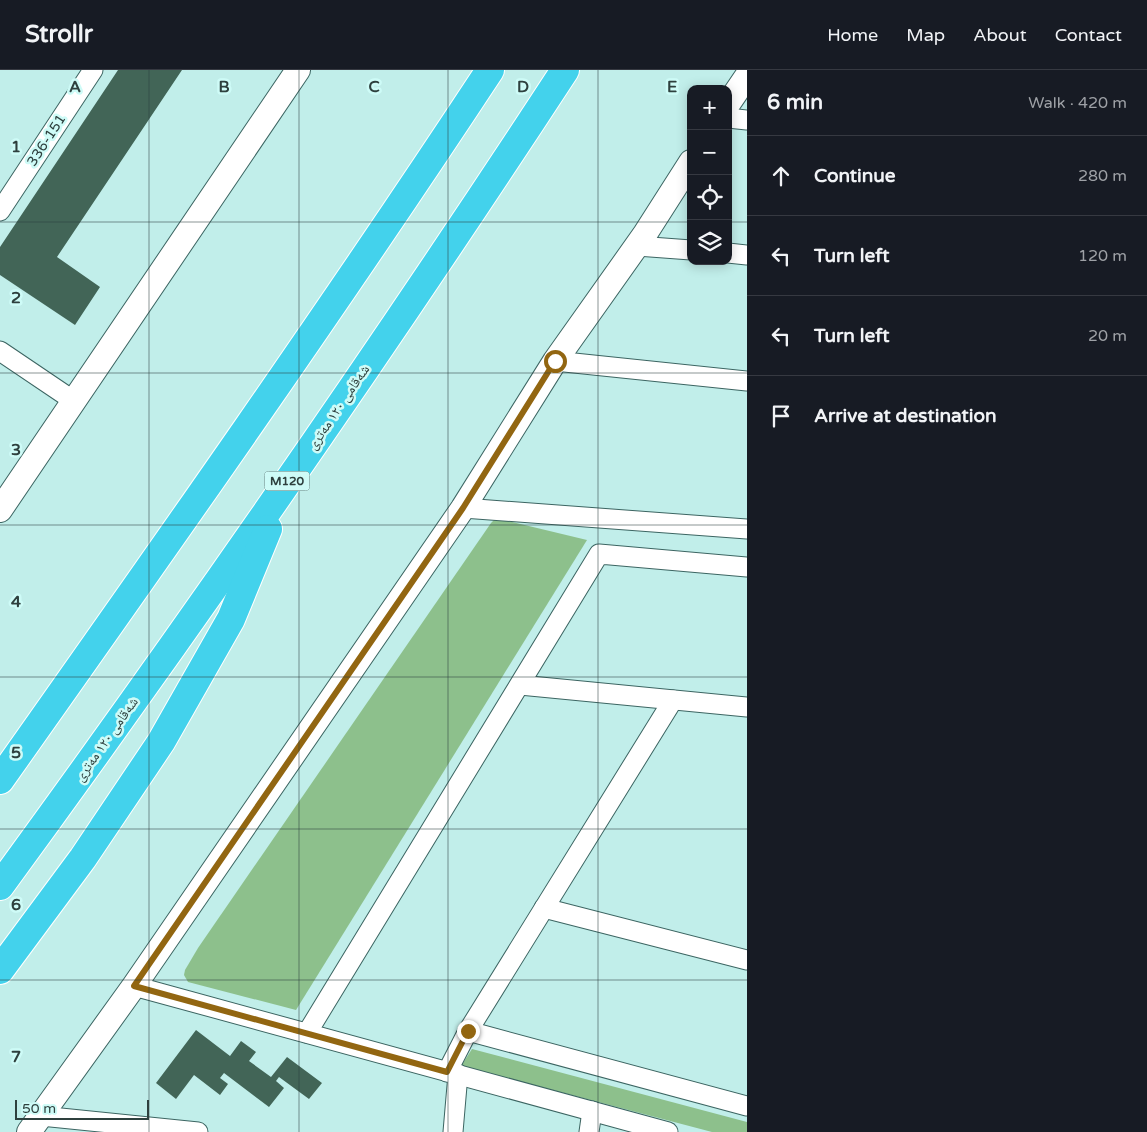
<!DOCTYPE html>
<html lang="en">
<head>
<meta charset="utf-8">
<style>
	:root { --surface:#171b24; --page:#20242c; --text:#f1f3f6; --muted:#9ea1a6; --line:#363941 }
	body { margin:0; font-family:"Varela Round","Noto Naskh Arabic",sans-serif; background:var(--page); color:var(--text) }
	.controls { position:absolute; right:15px; top:15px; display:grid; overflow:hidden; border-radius:10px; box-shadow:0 2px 12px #0003 }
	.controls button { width:45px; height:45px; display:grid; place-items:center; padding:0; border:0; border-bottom:1px solid var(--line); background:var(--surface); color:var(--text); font:25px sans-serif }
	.scale { position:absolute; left:15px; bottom:12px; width:134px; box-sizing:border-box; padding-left:5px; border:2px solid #2e403e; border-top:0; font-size:14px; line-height:18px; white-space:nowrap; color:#2e403e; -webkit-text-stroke:4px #cefbf7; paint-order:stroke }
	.stop { position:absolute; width:15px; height:15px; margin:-11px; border:4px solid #926611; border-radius:50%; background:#fff }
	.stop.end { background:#926611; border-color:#fff; box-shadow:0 1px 5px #0008 }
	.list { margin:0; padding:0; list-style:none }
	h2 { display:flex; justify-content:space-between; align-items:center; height:65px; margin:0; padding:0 20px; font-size:21px }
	h2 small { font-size:16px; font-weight:400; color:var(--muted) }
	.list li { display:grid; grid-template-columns:32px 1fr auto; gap:15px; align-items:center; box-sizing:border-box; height:80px; padding:0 20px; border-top:1px solid var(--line) }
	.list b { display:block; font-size:19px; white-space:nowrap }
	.list em { font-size:16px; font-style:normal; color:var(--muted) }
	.icon { flex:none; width:28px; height:28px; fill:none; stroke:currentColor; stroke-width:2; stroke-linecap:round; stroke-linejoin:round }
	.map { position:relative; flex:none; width:747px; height:1062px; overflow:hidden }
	header { display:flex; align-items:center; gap:30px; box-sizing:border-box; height:70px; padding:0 25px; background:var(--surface); border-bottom:1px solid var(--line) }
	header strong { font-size:24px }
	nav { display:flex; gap:28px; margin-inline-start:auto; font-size:18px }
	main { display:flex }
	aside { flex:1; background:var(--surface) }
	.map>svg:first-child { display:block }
	.green { fill:#8dc08c }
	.building { fill:#426557 }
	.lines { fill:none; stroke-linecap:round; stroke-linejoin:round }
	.minor-casing { stroke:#3c6562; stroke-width:21 }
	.tertiary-casing { stroke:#3c6562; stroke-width:26 }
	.motorway-casing { stroke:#fff; stroke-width:30 }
	.minor { stroke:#fff; stroke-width:19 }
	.tertiary { stroke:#fff; stroke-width:24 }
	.motorway { stroke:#43d2ec; stroke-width:28 }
	.route { stroke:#926611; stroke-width:6 }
	.grid { fill:none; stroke:#2e403e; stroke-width:1; stroke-opacity:0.55 }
	.labels { text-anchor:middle; stroke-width:5; stroke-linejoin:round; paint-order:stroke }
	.shield { fill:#cefbf7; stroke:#5e7876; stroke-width:1 }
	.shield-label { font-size:12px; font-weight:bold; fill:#2e403e }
	.street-label { font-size:14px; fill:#2e403e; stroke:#cefbf7 }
	.grid-label { font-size:16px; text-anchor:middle; font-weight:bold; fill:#2e403e; stroke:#cefbf7; stroke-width:5; stroke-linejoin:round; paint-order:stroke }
</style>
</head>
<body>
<header>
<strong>Strollr</strong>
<nav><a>Home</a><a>Map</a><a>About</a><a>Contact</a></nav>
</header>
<main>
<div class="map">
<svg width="747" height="1062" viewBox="0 0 747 1062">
	<rect width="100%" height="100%" fill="#c1eeea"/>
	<g class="green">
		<path d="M496 448 587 470 296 940 188 912 184 905 185 900 198 878 491 453Z"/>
		<path d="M472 979 747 1052V1062H712L461 996Z"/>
	</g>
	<g class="building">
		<path d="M118 0H182L57 187 100 217 75 255 0 205V177Z"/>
		<path d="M196 960 230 986 241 971 256 982 249 991 271 1007 287 987 322 1013 309 1029 279 1007 276 1011 284 1018 269 1037 224 1003 220 1008 228 1014 220 1025 194 1005 176 1029 156 1013Z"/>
	</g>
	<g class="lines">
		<g class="minor-casing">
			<g id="minor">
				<path d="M728 48 747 50"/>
				<path d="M0 141 93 0"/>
				<path d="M637 176 691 180"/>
				<path d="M728 183 747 185"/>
				<path d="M0 281 74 331"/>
				<path d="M555 291 747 311"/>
				<path d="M463 438 747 459"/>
				<path d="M520 615 747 637"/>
				<path d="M544 838 747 890"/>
				<path d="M134 916 668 1062"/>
				<path d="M468 961 747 1036"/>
				<path d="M307 963 599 484 747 497"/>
				<path d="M447 1002 468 961 673 630"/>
				<path d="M41 1046 198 1062"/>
				<path d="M453 1062 458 1004"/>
				<path d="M589 1062 592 1041"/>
			</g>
		</g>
		<g class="tertiary-casing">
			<g id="tertiary">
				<path d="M728 34 747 6"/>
				<path d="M0 440 298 0"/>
				<path d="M29 1062 134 916 463 438 555 291 645 164 691 92"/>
			</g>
		</g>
		<g class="motorway-casing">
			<g id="motorway">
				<path d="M0 710C166 475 332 240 490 0"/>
				<path d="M0 816C195 549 384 277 565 0"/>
				<path d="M0 900 83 788 161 672 231 549 268 459"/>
			</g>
		</g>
		<use href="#minor" class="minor"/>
		<use href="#tertiary" class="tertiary"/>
		<use href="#motorway" class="motorway"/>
	</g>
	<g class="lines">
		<path class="route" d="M468 961 447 1002 134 916 463 438 555 291"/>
	</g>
	<path class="grid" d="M149 0V1062M299 0V1062M448 0V1062M598 0V1062M0 152H691M728 152H747M0 303H747M0 455H747M0 607H747M0 759H747M0 910H747"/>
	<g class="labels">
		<rect class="shield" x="264.5" y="401.5" width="45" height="19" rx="4"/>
		<g class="shield-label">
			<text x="287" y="415">M120</text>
		</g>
		<g class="street-label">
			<text transform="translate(46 70) rotate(-57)" y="5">336-151</text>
			<text transform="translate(338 337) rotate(-56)" y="5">شەقامی ١٢٠ مەتری</text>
			<text transform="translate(106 669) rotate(-55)" y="5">شەقامی ١٢٠ مەتری</text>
		</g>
	</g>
	<g class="grid-label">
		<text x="75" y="22">A</text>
		<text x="224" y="22">B</text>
		<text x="374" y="22">C</text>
		<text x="523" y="22">D</text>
		<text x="672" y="22">E</text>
		<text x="16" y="82">1</text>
		<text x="16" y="233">2</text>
		<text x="16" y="385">3</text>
		<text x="16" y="537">4</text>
		<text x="16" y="688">5</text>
		<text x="16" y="840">6</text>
		<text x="16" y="992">7</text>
	</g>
</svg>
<div class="controls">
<button>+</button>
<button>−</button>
<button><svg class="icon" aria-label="locate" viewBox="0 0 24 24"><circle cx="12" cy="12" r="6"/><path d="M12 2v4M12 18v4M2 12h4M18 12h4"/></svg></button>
<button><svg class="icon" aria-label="layers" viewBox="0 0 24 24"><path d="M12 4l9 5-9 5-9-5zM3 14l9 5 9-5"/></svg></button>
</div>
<div class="scale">50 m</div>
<div class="stop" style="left:555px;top:291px"></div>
<div class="stop end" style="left:468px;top:961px"></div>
</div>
<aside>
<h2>6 min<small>Walk · 420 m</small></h2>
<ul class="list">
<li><svg class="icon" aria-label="ahead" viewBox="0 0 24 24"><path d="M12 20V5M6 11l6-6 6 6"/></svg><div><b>Continue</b></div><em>280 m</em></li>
<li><svg class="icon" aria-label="left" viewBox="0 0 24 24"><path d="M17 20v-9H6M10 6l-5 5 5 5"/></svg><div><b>Turn left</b></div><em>120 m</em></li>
<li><svg class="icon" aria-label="left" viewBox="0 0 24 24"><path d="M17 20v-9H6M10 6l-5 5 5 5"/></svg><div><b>Turn left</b></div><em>20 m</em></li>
<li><svg class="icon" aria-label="arrive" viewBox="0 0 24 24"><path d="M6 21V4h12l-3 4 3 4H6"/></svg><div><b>Arrive at destination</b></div></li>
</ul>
</aside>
</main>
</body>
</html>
